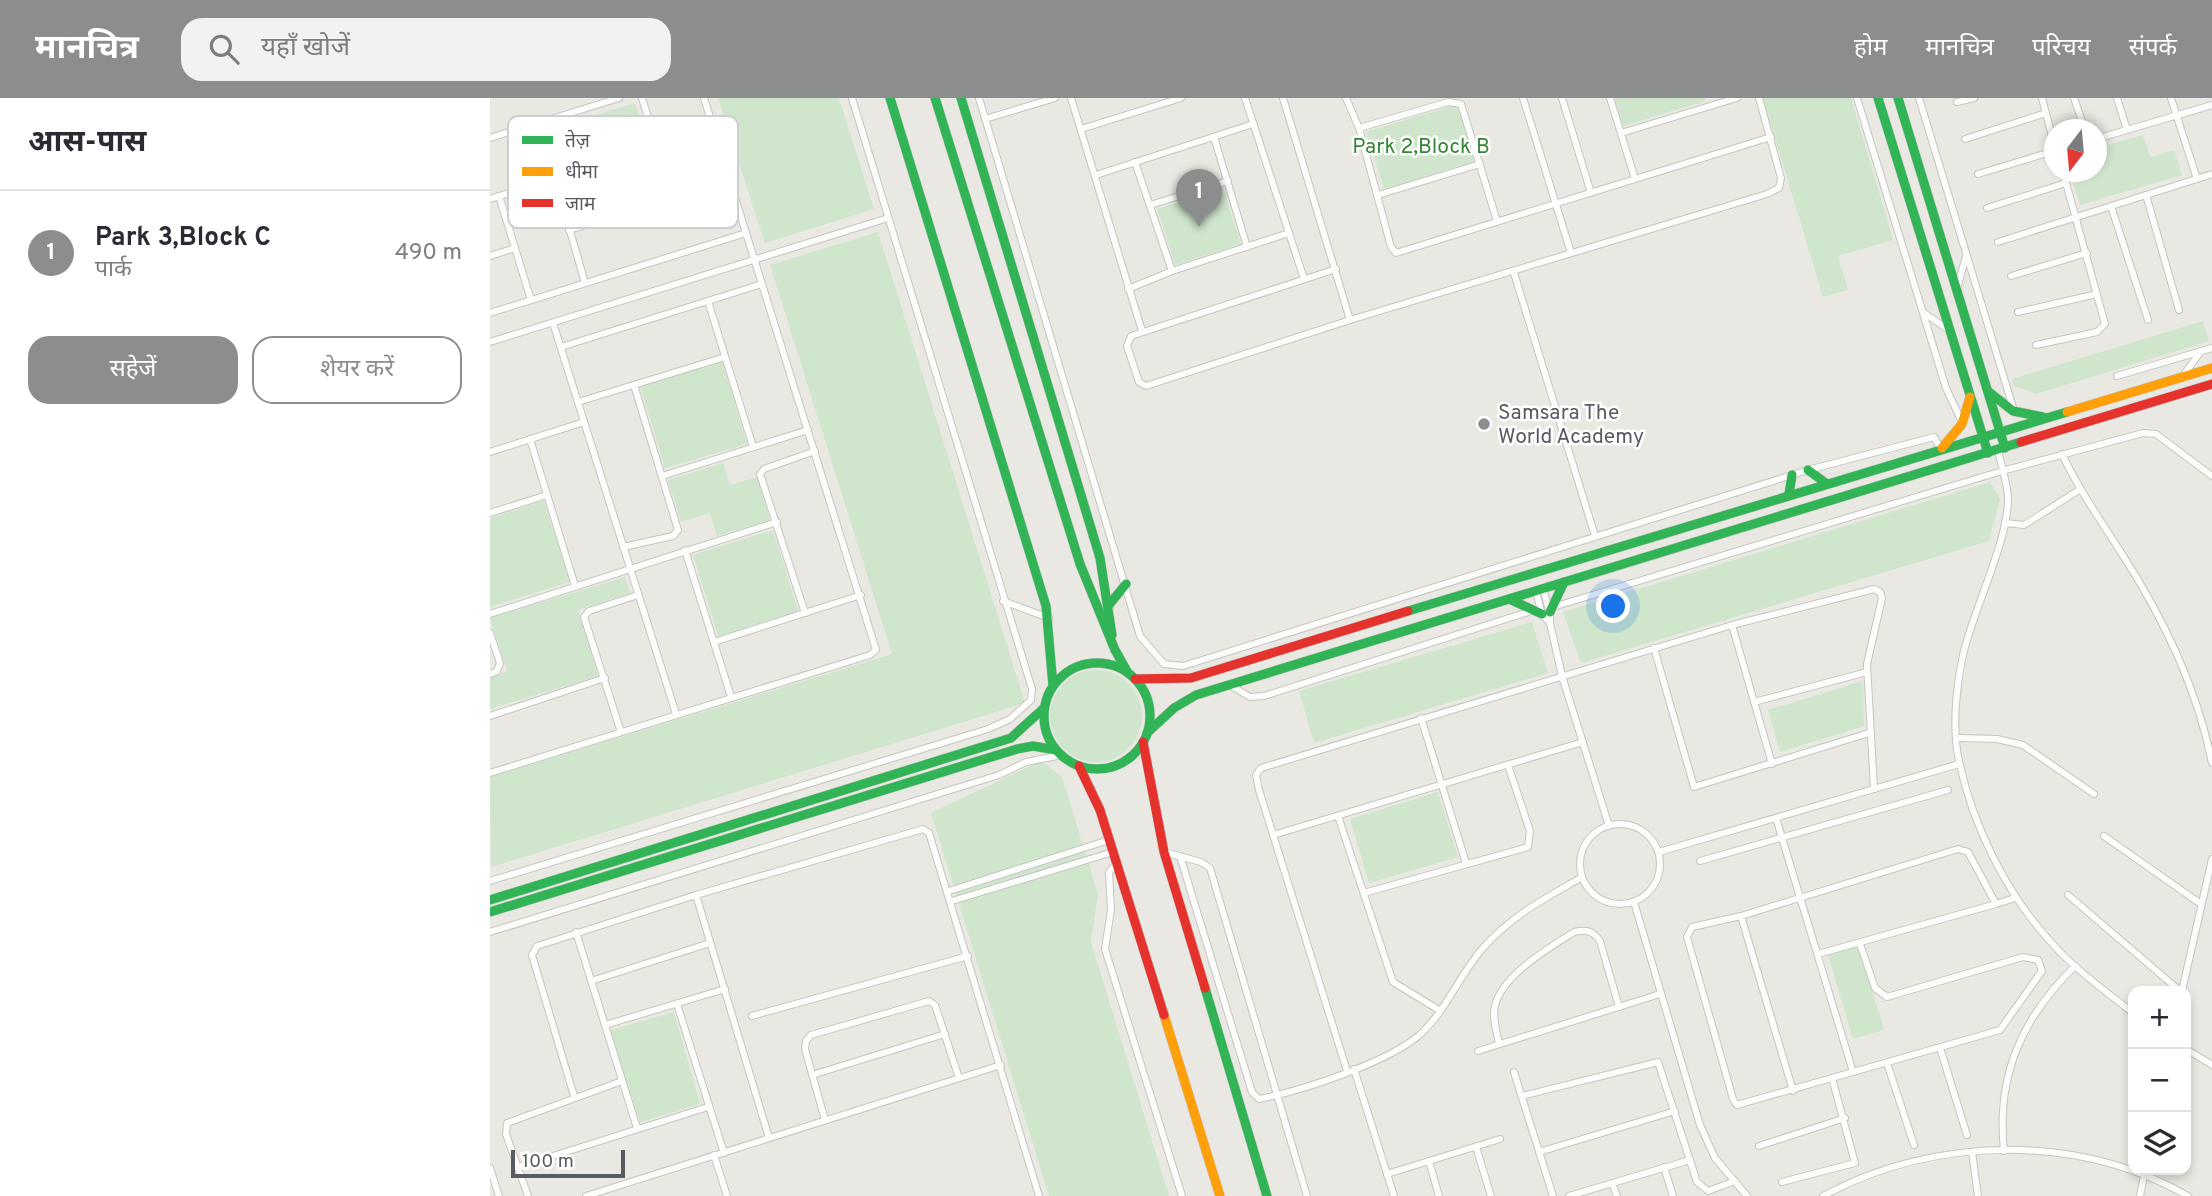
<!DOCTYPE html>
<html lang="hi">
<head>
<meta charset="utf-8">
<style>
	:root { --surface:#fff; --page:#f2f2f3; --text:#2b2b33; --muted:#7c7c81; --line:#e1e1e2; --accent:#8b8d8e }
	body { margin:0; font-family:Overpass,"Noto Sans Devanagari",sans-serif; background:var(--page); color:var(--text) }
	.controls { position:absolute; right:21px; bottom:21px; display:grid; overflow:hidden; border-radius:14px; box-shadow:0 4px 10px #0003 }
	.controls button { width:63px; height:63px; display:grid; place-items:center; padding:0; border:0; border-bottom:2px solid var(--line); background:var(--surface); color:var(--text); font:35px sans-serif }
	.compass { position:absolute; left:1554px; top:21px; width:63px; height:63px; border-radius:50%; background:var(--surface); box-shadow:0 4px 10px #0003; rotate:196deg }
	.scale { position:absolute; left:21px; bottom:18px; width:114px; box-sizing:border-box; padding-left:7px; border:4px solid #585c61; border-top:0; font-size:19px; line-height:24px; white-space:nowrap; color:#585c61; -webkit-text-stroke:5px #fff; paint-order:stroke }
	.you { position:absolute; left:1124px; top:509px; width:24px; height:24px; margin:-18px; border:5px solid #fff; border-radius:50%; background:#1a73e8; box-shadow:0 0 0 10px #1a73e833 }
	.badge { display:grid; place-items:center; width:46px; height:46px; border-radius:50%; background:var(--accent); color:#fff; font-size:23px; font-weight:700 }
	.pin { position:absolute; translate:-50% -58px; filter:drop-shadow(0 2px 4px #0008) }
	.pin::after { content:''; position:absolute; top:37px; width:24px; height:21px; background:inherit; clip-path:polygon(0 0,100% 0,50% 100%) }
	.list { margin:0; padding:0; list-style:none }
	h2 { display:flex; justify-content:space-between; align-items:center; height:91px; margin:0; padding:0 28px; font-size:30px }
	h2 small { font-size:23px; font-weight:400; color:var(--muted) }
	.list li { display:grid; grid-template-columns:46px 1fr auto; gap:21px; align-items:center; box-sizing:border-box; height:126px; padding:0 28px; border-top:2px solid var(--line) }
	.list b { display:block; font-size:26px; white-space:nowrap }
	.list p { margin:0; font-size:23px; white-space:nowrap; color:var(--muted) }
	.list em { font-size:23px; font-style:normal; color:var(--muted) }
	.actions { display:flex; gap:14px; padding:21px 28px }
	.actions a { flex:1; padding:16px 0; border:2px solid var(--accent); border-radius:21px; text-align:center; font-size:24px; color:var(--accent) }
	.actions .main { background:var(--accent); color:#fff }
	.icon { flex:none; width:38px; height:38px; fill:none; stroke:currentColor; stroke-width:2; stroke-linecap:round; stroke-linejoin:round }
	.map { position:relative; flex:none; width:1722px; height:1098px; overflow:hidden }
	header { display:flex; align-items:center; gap:42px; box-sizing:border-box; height:98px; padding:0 35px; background:var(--accent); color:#fff }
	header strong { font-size:33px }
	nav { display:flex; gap:38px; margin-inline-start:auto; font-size:24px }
	.search { width:490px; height:63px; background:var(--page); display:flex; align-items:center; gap:18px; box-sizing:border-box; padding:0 24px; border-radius:21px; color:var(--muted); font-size:26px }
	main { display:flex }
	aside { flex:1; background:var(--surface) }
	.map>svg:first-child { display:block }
	.green { fill:#d0e6cc }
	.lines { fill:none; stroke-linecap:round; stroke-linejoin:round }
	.street-casing { stroke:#c5c5c3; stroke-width:8 }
	.fast-casing { stroke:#c5c6c4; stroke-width:10 }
	.slow-casing { stroke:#c5c6c4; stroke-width:10 }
	.jam-casing { stroke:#c5c6c4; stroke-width:10 }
	.street { stroke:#fcfcfb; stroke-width:6 }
	.fast { stroke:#30b455; stroke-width:9 }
	.slow { stroke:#ff9f0a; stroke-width:9 }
	.jam { stroke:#e5322d; stroke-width:9 }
	.poi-dot { fill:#8b8d8e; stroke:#fff; stroke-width:2.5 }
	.labels { text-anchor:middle; stroke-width:5; stroke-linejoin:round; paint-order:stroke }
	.park-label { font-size:21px; fill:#338634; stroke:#fff }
	.poi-label { font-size:21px; fill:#585c61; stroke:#fff; text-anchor:start }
	.key { fill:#fff; stroke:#cdced0; stroke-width:2 }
	.key-label { font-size:19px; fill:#585c61 }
</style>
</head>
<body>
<header>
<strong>मानचित्र</strong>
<div class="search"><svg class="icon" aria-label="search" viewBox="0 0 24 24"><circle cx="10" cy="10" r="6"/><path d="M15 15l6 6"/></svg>यहाँ खोजें</div>
<nav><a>होम</a><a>मानचित्र</a><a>परिचय</a><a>संपर्क</a></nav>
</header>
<main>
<aside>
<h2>आस-पास<small></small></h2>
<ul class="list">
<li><span class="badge">1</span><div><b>Park 3,Block C</b><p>पार्क</p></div><em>490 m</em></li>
</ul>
<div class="actions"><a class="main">सहेजें</a><a>शेयर करें</a></div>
</aside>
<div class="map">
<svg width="1722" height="1098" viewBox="0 0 1722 1098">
	<rect width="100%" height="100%" fill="#e9e8e2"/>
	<g class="green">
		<path d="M228 0H349L384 111 275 145Z"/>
		<path d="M1125 0H1214L1215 3 1133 28Z"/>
		<path d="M1273 0H1361L1403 142 1348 158 1358 192 1333 199Z"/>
		<path d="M145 5 174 99 82 126 54 33Z"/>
		<path d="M968 6 985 63 894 91 876 34Z"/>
		<path d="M1653 37 1660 59 1684 52 1692 77 1590 107 1580 74H1606L1607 50Z"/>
		<path d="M733 90 751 146 685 167 667 111Z"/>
		<path d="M388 134 535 605 1 769 0 679 402 556 280 167Z"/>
		<path d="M1713 223 1719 243 1546 296 1523 287 1522 281Z"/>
		<path d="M232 263 257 346 175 370 150 288Z"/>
		<path d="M233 365 240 387 267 379 280 422 227 438 220 415 191 424 178 382Z"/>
		<path d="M1500 384 1510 401 1499 443 1091 565 1073 514Z"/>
		<path d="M54 403 80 484 0 509V420Z"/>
		<path d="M283 432 308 513 228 538 203 457Z"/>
		<path d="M135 479 140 495 88 512 108 578 0 611V579L17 573 0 520Z"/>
		<path d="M1042 524 1058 575 824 645 809 593Z"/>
		<circle cx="606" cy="618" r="46"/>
		<path d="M1373 583 1374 628 1290 654 1278 612Z"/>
		<path d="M551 663 572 679 608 796 601 844 679 1098H559L441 715Z"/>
		<path d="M948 694 968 759 879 785 860 721Z"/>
		<path d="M1369 848 1394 932 1363 941 1338 857Z"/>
		<path d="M184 914 210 1006 150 1024 120 932Z"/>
	</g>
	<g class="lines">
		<g class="street-casing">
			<g id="street">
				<path d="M152 0 183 101"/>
				<path d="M489 0 650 538 674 566 693 568 1318 372 1444 339 1451 351"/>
				<path d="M581 0 652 233"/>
				<path d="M755 0 814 181"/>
				<path d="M793 0 860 222"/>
				<path d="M856 0 869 30 901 149 906 155 1281 39"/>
				<path d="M1033 0 1081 155"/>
				<path d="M1072 0 1101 95"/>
				<path d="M1120 0 1145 81"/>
				<path d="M1367 0 1456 290 1472 324"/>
				<path d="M1429 0 1524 313"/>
				<path d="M1552 0 1564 46"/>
				<path d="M1584 0 1595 32"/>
				<path d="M1627 0 1637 32"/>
				<path d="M1681 0 1707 81"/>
				<path d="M1467 4 1484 0"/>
				<path d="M495 21 565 0"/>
				<path d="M49 25 95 185"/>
				<path d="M869 30 958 4 971 6 1007 123"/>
				<path d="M591 31 691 0"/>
				<path d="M1131 35 1247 0"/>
				<path d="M724 39 757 149"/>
				<path d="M0 40 129 0"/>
				<path d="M1475 41 1556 15"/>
				<path d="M1606 41 1722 7"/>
				<path d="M645 64 682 173"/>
				<path d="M1488 76 1564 53"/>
				<path d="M606 77 763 26"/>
				<path d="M888 97 990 66"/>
				<path d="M1656 97 1689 212"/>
				<path d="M9 98 41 202"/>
				<path d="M0 101 64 81"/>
				<path d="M660 107 738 83"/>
				<path d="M1621 108 1658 222"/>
				<path d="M1497 110 1576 85"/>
				<path d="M79 132 240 84"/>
				<path d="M1508 144 1722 76"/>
				<path d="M0 158 25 150"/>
				<path d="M846 171 641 238 637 248 649 284 656 288 860 222 1277 96 1289 90 1291 80 1269 0"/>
				<path d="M1024 175 1105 438"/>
				<path d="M1521 178 1597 155"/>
				<path d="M638 191 682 173 799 135"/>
				<path d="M1467 191 1476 158"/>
				<path d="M218 203 263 349"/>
				<path d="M1528 214 1607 196"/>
				<path d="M0 215 256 135"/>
				<path d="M1434 215 1459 232"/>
				<path d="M63 225 186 616"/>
				<path d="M0 244 398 120"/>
				<path d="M1546 247 1607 234 1615 226 1573 74"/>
				<path d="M71 249 272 186"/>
				<path d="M1627 278 1722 250"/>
				<path d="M1693 278 1711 253"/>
				<path d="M88 304 235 259"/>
				<path d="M40 341 85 488"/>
				<path d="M1508 352C1511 367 1517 384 1518 399 1519 442 1483 512 1473 557 1466 589 1462 632 1469 663 1483 728 1515 793 1559 842 1583 870 1614 892 1643 915"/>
				<path d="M0 354 94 324"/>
				<path d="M1572 356C1589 392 1611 423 1632 456 1674 521 1707 589 1722 665"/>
				<path d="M172 378 318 332"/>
				<path d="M0 415 57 397"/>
				<path d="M1515 425 1534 427 1589 392"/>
				<path d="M133 449 183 438 188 432 144 287"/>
				<path d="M195 452 241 599"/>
				<path d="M1046 493 1052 517 1060 525V515L1053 491"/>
				<path d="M513 503 559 520"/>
				<path d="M1063 509 1512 373 1653 335 1666 336 1722 378"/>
				<path d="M315 515 270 376 274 371 325 353"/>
				<path d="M0 516 287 424"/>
				<path d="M1060 525 1072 578 1119 728"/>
				<path d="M1242 527 1282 666"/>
				<path d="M0 535 10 565 7 573 0 576"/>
				<path d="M224 544 371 497"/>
				<path d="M1164 550 1204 689 1379 635"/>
				<path d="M740 587 760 599 774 598 1041 513"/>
				<path d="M1264 604 1377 574"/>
				<path d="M0 618 115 580"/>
				<path d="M931 620 976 765"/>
				<path d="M131 634 94 519 99 513 148 497"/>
				<path d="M1468 640 1507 641 1533 647 1604 696"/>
				<path d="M0 675 380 557 386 552 214 0"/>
				<path d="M848 718 903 884 949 912"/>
				<path d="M1286 720 1363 974"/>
				<circle cx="1130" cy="766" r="40"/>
				<path d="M783 737 1093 644"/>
				<path d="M1614 738 1711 806"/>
				<path d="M674 754 711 764 720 770 817 1098"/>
				<path d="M1169 754 1469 666"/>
				<path d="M690 758 762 994 769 1001C811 993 893 966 927 939 955 916 969 877 993 850 1022 817 1056 800 1092 779"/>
				<path d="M1210 763 1458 692"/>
				<path d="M626 766 619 774 621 812 615 851 692 1098"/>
				<path d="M0 783 498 631 520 621 541 602 542 591 362 0"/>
				<path d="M459 793 619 742"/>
				<path d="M874 795 1038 749 1040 733 1018 667"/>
				<path d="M206 797 279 1040"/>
				<path d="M1578 797 1690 893"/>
				<path d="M462 803 623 754"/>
				<path d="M1144 804 1210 1027 1225 1060 1257 1098"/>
				<path d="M1506 806 1525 800"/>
				<path d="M1251 818 1303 993"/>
				<path d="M0 834 509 677 536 664 572 657"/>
				<path d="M86 834 147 1030"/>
				<path d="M1328 856 1506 806 1478 754 1468 751 1251 818 1202 829 1197 839 1243 1001 1247 1007 1510 932 1552 873 1548 862 1533 859 1397 899 1385 890 1370 846"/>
				<path d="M101 883 220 845"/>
				<path d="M1692 893 1722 761"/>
				<path d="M187 906 234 1055"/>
				<path d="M262 918 478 858"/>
				<path d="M115 927 235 891"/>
				<path d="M1009 946C1007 934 1002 920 1005 908 1012 877 1059 850 1084 834 1097 831 1103 833 1110 843L1129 909"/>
				<path d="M1450 950 1477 1037"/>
				<path d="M1696 951 1722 967"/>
				<path d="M988 953 1170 896"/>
				<path d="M1397 965 1424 1047"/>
				<path d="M864 971 904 1098"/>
				<path d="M857 973 769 692 766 677 771 670 1242 527 1384 491 1390 494 1392 500 1377 566 1384 691"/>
				<path d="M1024 974 1063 1098"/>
				<path d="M322 977 455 936"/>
				<path d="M84 998 42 857 47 848 206 797 433 731 439 735 549 1098"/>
				<path d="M1032 998 1168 964 1207 1084 1218 1093 1245 1083"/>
				<path d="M335 1022 315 951 316 943 321 937 439 903 445 907 469 980"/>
				<path d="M1269 1048 1355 1020"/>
				<path d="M986 1049 1001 1098"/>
				<path d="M1514 1053C1506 977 1532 920 1585 868"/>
				<path d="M1049 1054 1185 1013"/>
				<path d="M1482 1054 1488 1098"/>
				<path d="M224 1057 237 1098"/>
				<path d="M939 1063 949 1098"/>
				<path d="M28 1069 218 1009"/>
				<path d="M1174 1069 1183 1098"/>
				<path d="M0 1070 9 1098"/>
				<path d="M897 1076 1010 1041"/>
				<path d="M1292 1084 1365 1065 1342 980"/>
				<path d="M1122 1085 1127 1098"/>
				<path d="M38 1098 16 1036 17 1025 132 983"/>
				<path d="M96 1098 511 967"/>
				<path d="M1079 1098 1200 1062"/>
				<path d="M1333 1098C1444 1038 1587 1035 1698 1098"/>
				<path d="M1650 1098 1654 1078"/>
			</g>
		</g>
		<g class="fast-casing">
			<g id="fast">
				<path d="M400 0 556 508 563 588"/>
				<path d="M445 0 590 466 625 552 638 575"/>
				<path d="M471 0 610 460 622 537"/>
				<path d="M1388 0 1498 355"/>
				<path d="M1408 0 1515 350"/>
				<path d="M1499 294 1523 313 1553 319"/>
				<path d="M1318 372 1337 386"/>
				<path d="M1299 396 1302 377"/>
				<path d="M1019 501 1052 516"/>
				<path d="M618 508 636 486"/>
				<path d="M918 513 1577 314"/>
				<path d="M1060 514 1074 484"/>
				<circle cx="607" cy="618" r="53"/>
				<path d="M657 635 684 610 706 597 1531 344"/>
				<path d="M0 802 521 640 554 610"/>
				<path d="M0 814 527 651 543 648 566 652"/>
				<path d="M715 890 777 1098"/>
			</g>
		</g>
		<g class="slow-casing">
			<g id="slow">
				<path d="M1577 314 1722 270"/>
				<path d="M1452 350 1472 326 1480 299"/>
				<path d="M674 917 730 1098"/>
			</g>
		</g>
		<g class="jam-casing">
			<g id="jam">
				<path d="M1531 344 1722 286"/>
				<path d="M645 581 701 580 918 513"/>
				<path d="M653 644 674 754 715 890"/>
				<path d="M589 668 610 712 674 917"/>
			</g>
		</g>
		<use href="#street" class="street"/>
		<use href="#fast" class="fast"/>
		<use href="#slow" class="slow"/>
		<use href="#jam" class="jam"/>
	</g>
	<circle class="poi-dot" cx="994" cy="326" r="7"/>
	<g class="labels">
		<g class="park-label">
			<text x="931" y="55">Park 2,Block B</text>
		</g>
		<g class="poi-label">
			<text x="1008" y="321">Samsara The<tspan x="1008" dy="24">World Academy</tspan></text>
		</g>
	</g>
	<rect x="18" y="18" width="230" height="112" rx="10" class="key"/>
	<rect x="32" y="38" width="31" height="8" fill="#30b455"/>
	<rect x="32" y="69" width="31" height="9" fill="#ff9f0a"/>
	<rect x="32" y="101" width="31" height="8" fill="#e5322d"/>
	<g class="key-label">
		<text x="75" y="49">तेज़</text>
		<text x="75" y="80">धीमा</text>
		<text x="75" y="112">जाम</text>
	</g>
</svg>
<div class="controls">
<button>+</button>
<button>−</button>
<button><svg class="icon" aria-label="layers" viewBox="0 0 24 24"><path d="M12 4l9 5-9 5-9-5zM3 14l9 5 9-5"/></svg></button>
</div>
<svg class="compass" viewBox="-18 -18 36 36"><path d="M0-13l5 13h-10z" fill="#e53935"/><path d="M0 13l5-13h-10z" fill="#7c7c81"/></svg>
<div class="scale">100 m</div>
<div class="you"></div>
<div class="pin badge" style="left:709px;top:129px">1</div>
</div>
</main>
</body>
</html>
